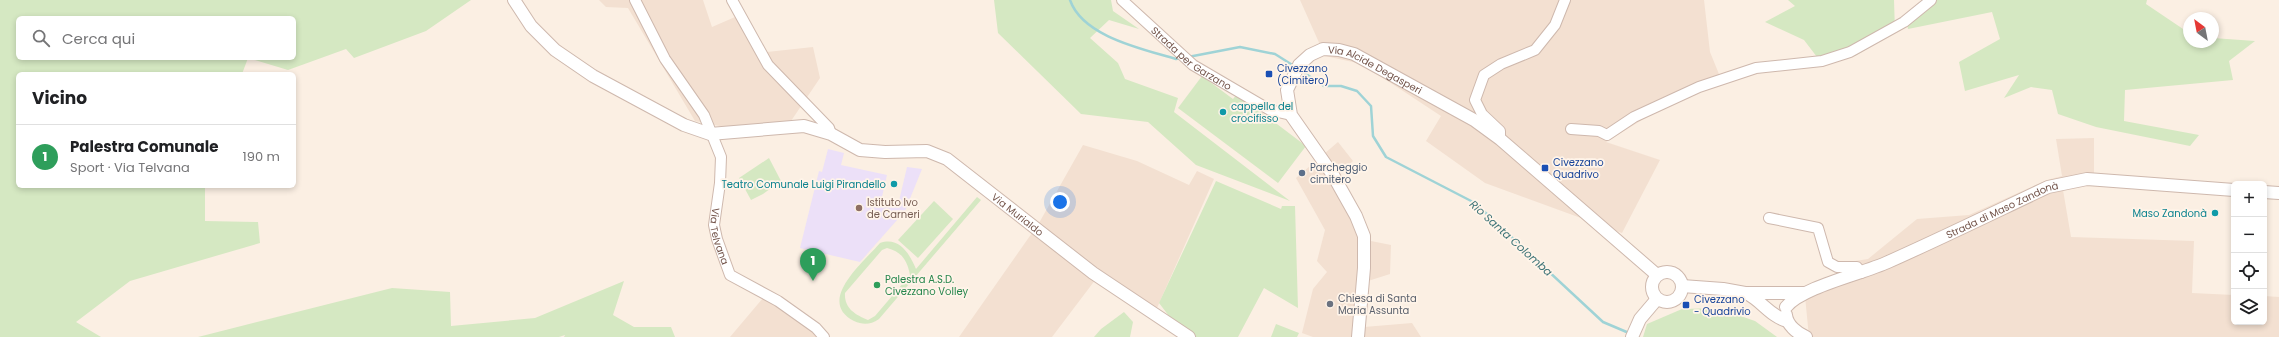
<!DOCTYPE html>
<html lang="it">
<head>
<meta charset="utf-8">
<style>
	:root { --surface:#fff; --page:#f6f6f6; --text:#202124; --muted:#757577; --line:#e0e0e0; --accent:#ea580c }
	body { margin:0; font-family:Poppins,sans-serif; background:var(--page); color:var(--text) }
	.controls { position:absolute; right:12px; bottom:12px; display:grid; overflow:hidden; border-radius:6px; box-shadow:0 2px 6px #0003 }
	.controls button { width:36px; height:36px; display:grid; place-items:center; padding:0; border:0; border-bottom:1px solid var(--line); background:var(--surface); color:var(--text); font:20px sans-serif }
	.compass { position:absolute; left:2183px; top:12px; width:36px; height:36px; border-radius:50%; background:var(--surface); box-shadow:0 2px 6px #0003; rotate:328deg }
	.you { position:absolute; left:1060px; top:202px; width:14px; height:14px; margin:-10px; border:3px solid #fff; border-radius:50%; background:#1a73e8; box-shadow:0 0 0 6px #1a73e833 }
	.badge { display:grid; place-items:center; width:26px; height:26px; border-radius:50%; background:var(--accent); color:#fff; font-size:13px; font-weight:700 }
	.pin { position:absolute; translate:-50% -33px; filter:drop-shadow(0 1px 2px #0008) }
	.pin::after { content:''; position:absolute; top:21px; width:14px; height:12px; background:inherit; clip-path:polygon(0 0,100% 0,50% 100%) }
	.list { margin:0; padding:0; list-style:none }
	h2 { display:flex; justify-content:space-between; align-items:center; height:52px; margin:0; padding:0 16px; font-size:17px }
	h2 small { font-size:13px; font-weight:400; color:var(--muted) }
	.list li { display:grid; grid-template-columns:26px 1fr auto; gap:12px; align-items:center; box-sizing:border-box; height:64px; padding:0 16px; border-top:1px solid var(--line) }
	.list b { display:block; font-size:15px; white-space:nowrap }
	.list p { margin:0; font-size:13px; white-space:nowrap; color:var(--muted) }
	.list em { font-size:13px; font-style:normal; color:var(--muted) }
	.icon { flex:none; width:22px; height:22px; fill:none; stroke:currentColor; stroke-width:2; stroke-linecap:round; stroke-linejoin:round }
	.map { position:relative; flex:none; width:2279px; height:337px; overflow:hidden }
	.search { position:absolute; background:var(--surface); box-shadow:0 2px 6px #0003; left:16px; top:16px; width:280px; height:44px; display:flex; align-items:center; gap:10px; box-sizing:border-box; padding:0 14px; border-radius:6px; color:var(--muted); font-size:15px }
	.panel { position:absolute; background:var(--surface); box-shadow:0 2px 6px #0003; left:16px; top:72px; width:280px; height:116px; border-radius:6px }
	.map>svg:first-child { display:block }
	.residential { fill:#f3e0d1 }
	.education { fill:#ece0f8 }
	.green { fill:#d5e8c2; fill-rule:evenodd }
	.lines { fill:none; stroke-linecap:round; stroke-linejoin:round }
	.stream { stroke:#9fd3d6; stroke-width:2.5 }
	.minor-casing { stroke:#ceb8ad; stroke-width:12 }
	.tertiary-casing { stroke:#ceb8ad; stroke-width:14 }
	.minor { stroke:#fff; stroke-width:10 }
	.tertiary { stroke:#fff; stroke-width:12 }
	.transit-dot { fill:#1a4fb4; stroke:#fff4e9; stroke-width:1.5 }
	.culture-dot { fill:#0f9aa8; stroke:#fff4e9; stroke-width:1.5 }
	.service-dot { fill:#5c6f8a; stroke:#fff4e9; stroke-width:1.5 }
	.education-dot { fill:#8d6e63; stroke:#fff4e9; stroke-width:1.5 }
	.leisure-dot { fill:#2e9e5b; stroke:#fff4e9; stroke-width:1.5 }
	.worship-dot { fill:#6b7280; stroke:#fff4e9; stroke-width:1.5 }
	.labels { text-anchor:middle; stroke-width:3.5; stroke-linejoin:round; paint-order:stroke }
	.street-label { font-size:10px; fill:#73544a; stroke:#fff4e9 }
	.transit-label { font-size:10px; fill:#164399; stroke:#fff4e9; text-anchor:start }
	.culture-label { font-size:10px; fill:#0d838f; stroke:#fff4e9; text-anchor:end }
	.service-label { font-size:10px; fill:#4e5e75; stroke:#fff4e9; text-anchor:start }
	.education-label { font-size:10px; fill:#785e54; stroke:#fff4e9; text-anchor:start }
	.leisure-label { font-size:10px; fill:#27864d; stroke:#fff4e9; text-anchor:start }
	.worship-label { font-size:10px; fill:#5b616d; stroke:#fff4e9; text-anchor:start }
	.water-label { font-size:11px; font-style:italic; fill:#3e7478; stroke:#fff4e9 }
</style>
</head>
<body>
<div class="map">
<svg width="2279" height="337" viewBox="0 0 2279 337">
	<rect width="100%" height="100%" fill="#fbefe3"/>
	<g class="residential">
		<path d="M599 0H703L712 27 735 17 758 54 767 52 813 47 820 78 791 121 734 129 695 121 628 8 606 7Z"/>
		<path d="M1300 0H1704L1710 52 1721 79 1655 112 1606 142 1660 160 1622 233 1485 183 1426 141 1441 116 1362 64 1325 56Z"/>
		<path d="M2094 138V184L2063 190 2071 237 2194 241 2192 293 2234 295V322H2264V296L2279 297V337H1809L1804 286 1841 274 1836 264 1868 259 1917 219 1969 215 2047 180 2062 176 2056 139Z"/>
		<path d="M1338 142 1353 161 1337 175 1362 220 1371 241 1391 245 1390 274 1368 281 1364 327 1412 323 1421 337H1313L1302 333 1313 289 1327 272 1317 261 1325 230 1296 178Z"/>
		<path d="M1083 145 1137 161 1189 185 1197 171 1214 179 1157 308 1102 271 1052 337H959L1039 223Z"/>
		<path d="M763 298 828 337H730Z"/>
	</g>
	<path class="education" d="M828 149 844 153 841 165 887 175 881 201 898 205 907 167 922 169 905 211 860 262 800 248 819 171 822 172Z"/>
	<g class="green">
		<path d="M0 0H471L426 31 354 58 346 49 288 70 248 58H294V18H18V58H248L242 74H18V186H205V221L258 222 260 243 130 281 76 322 101 337H0Z"/>
		<path d="M994 0H1111L1113 11 1139 29 1109 20 1090 38 1118 63 1125 79 1178 98 1174 112 1290 201 1196 165 1148 122 1081 114 998 33Z"/>
		<path d="M1788 0H1894L1895 32 1855 56 1817 57 1804 40 1765 22 1795 6Z"/>
		<path d="M1936 0H2147L2146 4 2189 33V42H2213V38L2255 41 2229 61 2233 80 2125 90 2124 121 2199 135 2190 146 2096 127 2058 114 2052 90 2031 87 2004 98 2019 75 1965 91 1959 62 2000 39 1992 12 1908 29 1907 24Z"/>
		<path d="M1202 76 1233 99 1237 94 1306 146 1278 183 1178 108Z"/>
		<path d="M769 158 781 181 763 194 751 200 739 178Z"/>
		<path d="M1216 181 1281 209 1282 206H1295L1298 308 1264 288 1238 337H1195L1169 316 1159 303Z"/>
		<path d="M977 197 981 200 879 319C870 325 863 325 854 321 815 301 865 261 880 243 900 236 910 255 916 269ZM887 248C902 252 907 260 910 275L875 316 868 320C855 315 844 308 845 293L882 250Z"/>
		<path d="M934 201 953 219 918 258 898 240Z"/>
		<path d="M624 281 613 315 634 327H671L675 337H564L565 335 559 337H198L392 288 450 292 451 326 535 318Z"/>
		<path d="M1717 308 1755 321 1777 337H1643L1647 324 1682 309Z"/>
		<path d="M1124 312 1133 322 1130 337H1094L1101 329Z"/>
		<path d="M1276 324 1299 333 1297 337H1271Z"/>
	</g>
	<g class="lines">
		<g class="stream">
			<path d="M1070 0C1083 37 1143 49 1176 59L1181 58"/>
			<path d="M1188 57 1240 47 1275 54 1294 66"/>
			<path d="M1300 70 1324 86H1341L1357 91 1371 106 1373 136 1386 157 1475 203 1603 322 1629 333"/>
		</g>
		<g class="minor-casing">
			<g id="minor">
				<path id="s1" d="M635 0 665 59 704 115 721 157 720 183 714 225 717 239 730 275 778 301 816 328 824 337"/>
				<path d="M732 0 768 65 829 128 831 134"/>
				<path id="s2" d="M1122 0 1193 65 1270 110 1291 115"/>
				<path d="M1571 129 1599 131 1607 135 1634 117 1699 87 1756 68 1822 61 1850 52 1904 22 1931 0"/>
				<path d="M1500 139V131L1482 114 1475 100 1484 75 1501 64 1535 50 1555 25 1565 0"/>
				<path d="M1769 218 1818 228 1828 262 1837 267H1857L1861 273"/>
			</g>
		</g>
		<g class="tertiary-casing">
			<g id="tertiary">
				<path id="s3" d="M514 0 531 26 555 50 593 76 684 125 710 134 804 126 831 134 860 150 885 152 927 151 947 159 1093 273 1189 337"/>
				<path d="M2264 192 2279 193"/>
				<circle cx="1667" cy="287" r="15"/>
				<path d="M1682 286 1723 289 1745 293H1804"/>
				<path d="M1746 293C1762 301 1770 316 1787 321"/>
				<path id="s4" d="M1786 307C1802 287 1862 274 1888 262 1942 238 1995 212 2048 187L2087 179 2234 190"/>
				<path d="M1786 315C1787 325 1797 333 1806 337"/>
				<path id="s5" d="M1358 337 1364 268V236L1356 216 1333 175 1291 115 1287 90 1299 65 1310 55 1323 49 1339 50 1354 54 1474 120 1500 139 1657 275"/>
				<path d="M1632 337 1640 319 1657 299"/>
			</g>
		</g>
		<use href="#minor" class="minor"/>
		<use href="#tertiary" class="tertiary"/>
	</g>
	<g class="transit-dot">
		<rect x="1265" y="70" width="8" height="8" rx="2"/>
		<rect x="1541" y="164" width="8" height="8" rx="2"/>
		<rect x="1682" y="301" width="8" height="8" rx="2"/>
	</g>
	<g class="culture-dot">
		<circle cx="1223" cy="112" r="4"/>
		<circle cx="894" cy="184" r="4"/>
		<circle cx="2215" cy="213" r="4"/>
	</g>
	<circle class="service-dot" cx="1302" cy="173" r="4"/>
	<circle class="education-dot" cx="859" cy="208" r="4"/>
	<circle class="leisure-dot" cx="877" cy="285" r="4"/>
	<circle class="worship-dot" cx="1330" cy="304" r="4"/>
	<g class="labels">
		<g class="street-label">
			<text dy="4" stroke="none"><textPath href="#s2" startOffset="91">Strada per Garzano</textPath></text>
			<text dy="4" stroke="none"><textPath href="#s5" startOffset="382">Via Alcide Degasperi</textPath></text>
			<text dy="4" stroke="none"><textPath href="#s4" startOffset="238">Strada di Maso Zandonà</textPath></text>
			<text dy="4" stroke="none"><textPath href="#s3" startOffset="576">Via Murialdo</textPath></text>
			<text dy="4" stroke="none"><textPath href="#s1" startOffset="260">Via Telvana</textPath></text>
		</g>
		<g class="transit-label">
			<text x="1277" y="72">Civezzano<tspan x="1277" dy="12">(Cimitero)</tspan></text>
			<text x="1553" y="166">Civezzano<tspan x="1553" dy="12">Quadrivo</tspan></text>
			<text x="1694" y="303">Civezzano<tspan x="1694" dy="12">- Quadrivio</tspan></text>
		</g>
		<g class="culture-label">
			<text x="1231" y="110" text-anchor="start">cappella del<tspan x="1231" dy="12">crocifisso</tspan></text>
			<text x="886" y="188">Teatro Comunale Luigi Pirandello</text>
			<text x="2207" y="217">Maso Zandonà</text>
		</g>
		<g class="service-label">
			<text x="1310" y="171">Parcheggio<tspan x="1310" dy="12">cimitero</tspan></text>
		</g>
		<g class="education-label">
			<text x="867" y="206">Istituto Ivo<tspan x="867" dy="12">de Carneri</tspan></text>
		</g>
		<g class="leisure-label">
			<text x="885" y="283">Palestra A.S.D.<tspan x="885" dy="12">Civezzano Volley</tspan></text>
		</g>
		<g class="worship-label">
			<text x="1338" y="302">Chiesa di Santa<tspan x="1338" dy="12">Maria Assunta</tspan></text>
		</g>
		<g class="water-label">
			<text transform="translate(1511 238) rotate(42)" y="4">Rio Santa Colomba</text>
		</g>
	</g>
</svg>
<div class="controls">
<button>+</button>
<button>−</button>
<button><svg class="icon" aria-label="locate" viewBox="0 0 24 24"><circle cx="12" cy="12" r="6"/><path d="M12 2v4M12 18v4M2 12h4M18 12h4"/></svg></button>
<button><svg class="icon" aria-label="layers" viewBox="0 0 24 24"><path d="M12 4l9 5-9 5-9-5zM3 14l9 5 9-5"/></svg></button>
</div>
<svg class="compass" viewBox="-18 -18 36 36"><path d="M0-13l5 13h-10z" fill="#e53935"/><path d="M0 13l5-13h-10z" fill="#757577"/></svg>
<div class="you"></div>
<div class="pin badge" style="left:813px;top:281px;background:#2e9e5b">1</div>
<div class="search"><svg class="icon" aria-label="search" viewBox="0 0 24 24"><circle cx="10" cy="10" r="6"/><path d="M15 15l6 6"/></svg>Cerca qui</div>
<section class="panel">
<h2>Vicino<small></small></h2>
<ul class="list">
<li><span class="badge" style="background:#2e9e5b">1</span><div><b>Palestra Comunale</b><p>Sport · Via Telvana</p></div><em>190 m</em></li>
</ul>
</section>
</div>
</body>
</html>
